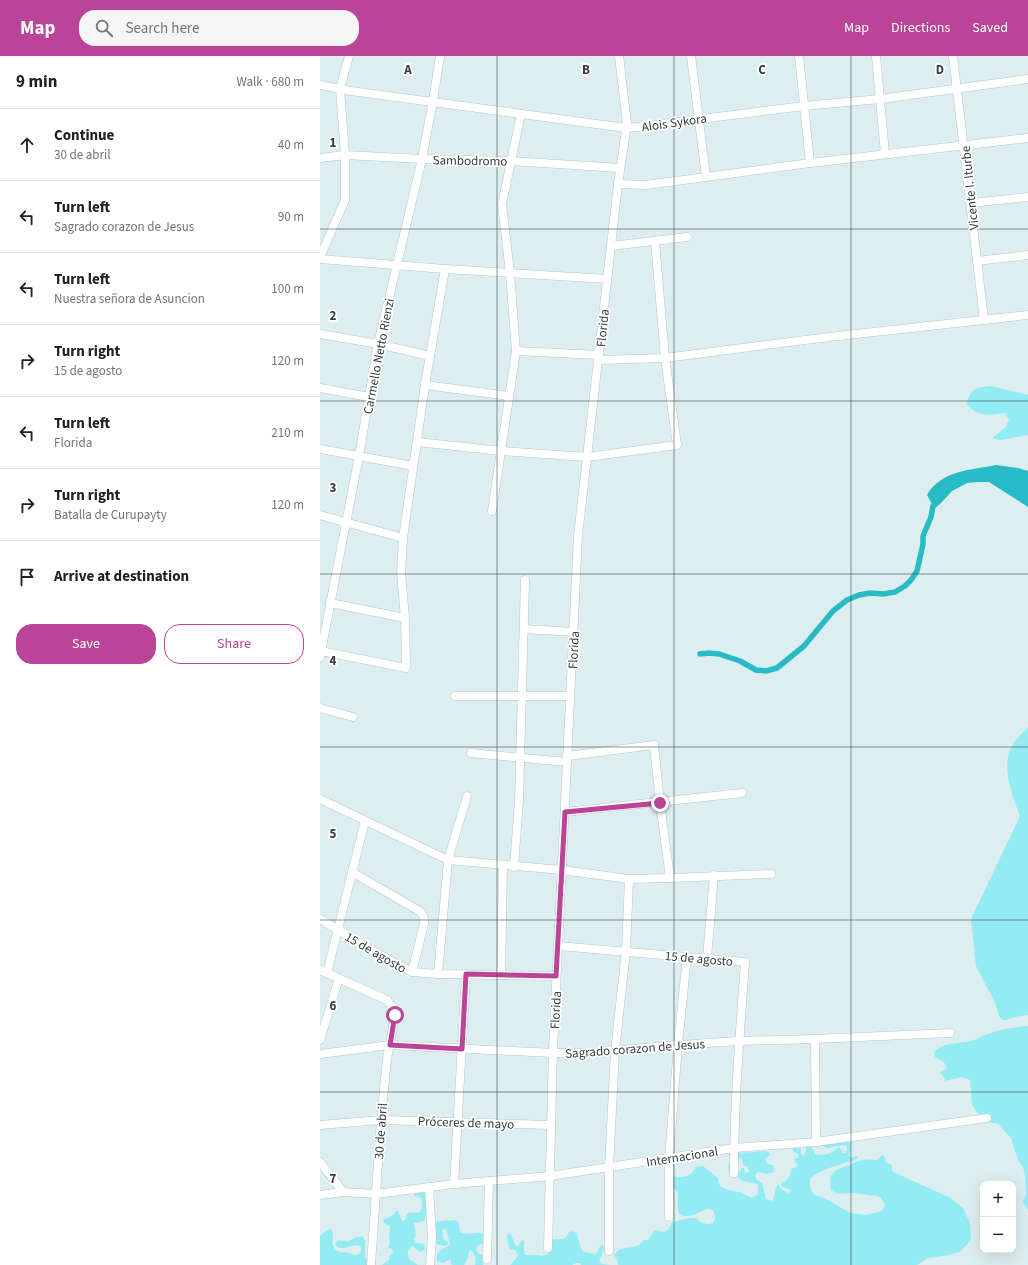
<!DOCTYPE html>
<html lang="en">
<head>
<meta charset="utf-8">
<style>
	:root { --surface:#fff; --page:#f6f6f6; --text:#202124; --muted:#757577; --line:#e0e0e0; --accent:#bb4398 }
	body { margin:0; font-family:"Source Sans 3",sans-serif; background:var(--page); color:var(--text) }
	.controls { position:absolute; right:12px; bottom:12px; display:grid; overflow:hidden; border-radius:8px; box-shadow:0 4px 16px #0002 }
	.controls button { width:36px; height:36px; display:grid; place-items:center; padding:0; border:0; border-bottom:1px solid var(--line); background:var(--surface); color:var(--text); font:20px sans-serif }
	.stop { position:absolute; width:12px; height:12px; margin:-9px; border:3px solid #bb4398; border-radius:50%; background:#fff }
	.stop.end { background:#bb4398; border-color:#fff; box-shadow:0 1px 4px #0008 }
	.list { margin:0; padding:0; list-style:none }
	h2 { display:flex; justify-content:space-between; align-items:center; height:52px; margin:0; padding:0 16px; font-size:17px }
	h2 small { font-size:13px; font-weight:400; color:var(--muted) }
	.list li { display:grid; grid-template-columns:26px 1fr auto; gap:12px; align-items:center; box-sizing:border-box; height:72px; padding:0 16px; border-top:1px solid var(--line) }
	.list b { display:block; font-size:15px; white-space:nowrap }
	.list p { margin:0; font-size:13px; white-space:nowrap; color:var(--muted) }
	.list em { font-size:13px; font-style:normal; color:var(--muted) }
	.actions { display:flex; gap:8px; padding:12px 16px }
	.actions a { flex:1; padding:9px 0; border:1px solid var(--accent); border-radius:16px; text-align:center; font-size:14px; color:var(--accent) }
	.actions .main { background:var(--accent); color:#fff }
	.icon { flex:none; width:22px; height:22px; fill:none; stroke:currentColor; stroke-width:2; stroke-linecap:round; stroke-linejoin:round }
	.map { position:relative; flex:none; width:708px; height:1209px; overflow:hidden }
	header { display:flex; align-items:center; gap:24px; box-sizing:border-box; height:56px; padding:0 20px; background:var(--accent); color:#fff }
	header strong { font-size:19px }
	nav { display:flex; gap:22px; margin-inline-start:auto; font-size:14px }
	.search { width:280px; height:36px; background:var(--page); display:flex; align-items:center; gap:10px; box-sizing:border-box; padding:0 14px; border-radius:16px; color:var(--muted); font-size:15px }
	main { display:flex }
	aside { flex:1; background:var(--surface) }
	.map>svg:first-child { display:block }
	.green { fill:#93ebf3 }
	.water { fill:#26bbc7 }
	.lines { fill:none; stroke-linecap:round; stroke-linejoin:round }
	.canal { stroke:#26bbc7; stroke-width:5.5 }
	.minor-casing { stroke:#b6c6c8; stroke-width:9 }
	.minor { stroke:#fff; stroke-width:8 }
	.route { stroke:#bb4398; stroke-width:5 }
	.grid { fill:none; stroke:#363d3e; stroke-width:1; stroke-opacity:0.55 }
	.labels { text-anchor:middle; stroke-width:3.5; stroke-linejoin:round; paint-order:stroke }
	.street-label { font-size:13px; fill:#363d3e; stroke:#fff }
	.grid-label { font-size:13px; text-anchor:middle; font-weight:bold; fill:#363d3e; stroke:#fff; stroke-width:3.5; stroke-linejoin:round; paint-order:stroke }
</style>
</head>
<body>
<header>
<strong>Map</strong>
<div class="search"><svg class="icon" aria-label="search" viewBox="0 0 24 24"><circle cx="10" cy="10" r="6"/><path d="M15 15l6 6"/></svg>Search here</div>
<nav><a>Map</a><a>Directions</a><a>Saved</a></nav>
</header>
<main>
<aside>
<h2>9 min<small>Walk · 680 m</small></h2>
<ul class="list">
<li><svg class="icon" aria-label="ahead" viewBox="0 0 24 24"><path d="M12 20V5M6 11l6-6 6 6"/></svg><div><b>Continue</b><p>30 de abril</p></div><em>40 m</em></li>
<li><svg class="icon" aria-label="left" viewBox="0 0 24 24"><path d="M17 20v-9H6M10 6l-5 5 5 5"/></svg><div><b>Turn left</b><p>Sagrado corazon de Jesus</p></div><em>90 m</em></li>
<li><svg class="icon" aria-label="left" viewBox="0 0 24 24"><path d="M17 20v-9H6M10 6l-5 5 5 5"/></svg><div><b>Turn left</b><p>Nuestra señora de Asuncion</p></div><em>100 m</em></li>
<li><svg class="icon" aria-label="right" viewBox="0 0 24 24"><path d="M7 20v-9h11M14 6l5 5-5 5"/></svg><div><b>Turn right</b><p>15 de agosto</p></div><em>120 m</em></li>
<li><svg class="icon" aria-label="left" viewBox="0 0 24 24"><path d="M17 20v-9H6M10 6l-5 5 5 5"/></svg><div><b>Turn left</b><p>Florida</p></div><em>210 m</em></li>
<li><svg class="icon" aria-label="right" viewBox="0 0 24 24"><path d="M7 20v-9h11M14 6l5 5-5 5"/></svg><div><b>Turn right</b><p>Batalla de Curupayty</p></div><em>120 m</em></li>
<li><svg class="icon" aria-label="arrive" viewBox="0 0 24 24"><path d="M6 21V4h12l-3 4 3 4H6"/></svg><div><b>Arrive at destination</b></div></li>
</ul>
<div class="actions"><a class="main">Save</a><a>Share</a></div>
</aside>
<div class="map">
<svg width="708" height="1209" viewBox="0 0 708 1209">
	<rect width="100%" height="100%" fill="#ddeef0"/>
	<g class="green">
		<path d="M671 330 708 339V379L680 384 672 382 685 372 689 364 685 357C670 359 658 362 647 348 649 333 657 331 671 330Z"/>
		<path d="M708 671V959L695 961 686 964H682L679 960 675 947 656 910 651 863 700 760C692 739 680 709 693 688 697 682 703 677 708 671Z"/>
		<path d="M708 970V1154L703 1146 706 1137 705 1119 703 1111 698 1104 691 1082 678 1068 669 1066 662 1062 656 1055 652 1048 650 1024 642 1021 625 1025 624 1021 620 1017 621 1015 627 1013C627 1006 620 1004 615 1001L614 997C623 984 641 989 654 984 658 983 662 980 665 979 679 973 694 971 708 970Z"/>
		<path d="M528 1085C534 1089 530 1094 529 1100L532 1102 537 1100 538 1102C533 1107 529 1105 524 1107 513 1111 497 1115 490 1123V1131L493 1138 508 1144 530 1157 546 1159 562 1155 565 1148 561 1142 557 1140 533 1137 518 1138 511 1134C507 1113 517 1114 532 1108 543 1103 545 1103 557 1104L562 1099 564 1100 566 1107 571 1108 573 1116 631 1142 643 1152 650 1167 651 1184 640 1196 624 1200 608 1202 597 1209H297H298V1205L294 1199C299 1190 308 1193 316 1190 320 1189 322 1186 324 1184H328L334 1174H338C345 1179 350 1173 352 1166L370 1162H376C384 1172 401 1170 393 1154L389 1153C381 1154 375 1160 367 1160 352 1161 360 1143 358 1137 357 1134 355 1132 352 1130L353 1119C363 1124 371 1120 376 1111L383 1110 398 1122 400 1130 408 1134 419 1136 432 1142 438 1138V1128L422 1125 418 1121 419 1117 422 1112H424L425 1117 429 1116 428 1111 423 1109 422 1103 416 1102 412 1120 409 1118C408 1109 408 1102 416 1097L446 1095 450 1097V1099L445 1103 447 1108 453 1109 454 1115 452 1117 446 1118 438 1116 435 1119 436 1123 442 1127 446 1143 452 1145C456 1140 454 1133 458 1128L462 1134 468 1137 470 1136V1133L462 1131 461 1129 462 1126 466 1125 470 1119 471 1113 478 1110 477 1107 474 1105V1103L478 1102 479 1099 473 1095 472 1091 473 1090 481 1092V1098L484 1100 486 1095V1089H491L495 1098C502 1101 514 1097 518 1091L520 1092 523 1097H525L527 1094V1090L523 1089 507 1092 504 1090H496Z"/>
		<path d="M101 1136 105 1137C108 1143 107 1159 104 1165L94 1167 96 1179 94 1183 95 1187 104 1188 105 1193 100 1196 93 1190C87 1192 87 1197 89 1203L98 1209H62L69 1204V1201L73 1196 72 1193 68 1192 70 1187 69 1182 70 1170 64 1167 63 1164 73 1159 76 1155H78L82 1165 85 1164 87 1159 89 1156 99 1157C103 1152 103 1146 100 1141L94 1140V1138L95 1137Z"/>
		<path d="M136 1164 139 1167 140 1176C149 1181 158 1173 167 1179L165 1186 157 1190 156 1194 158 1197 162 1199 163 1209H155C157 1204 155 1198 151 1194L149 1196 148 1202 144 1209H132L130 1203 123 1207 117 1205C115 1195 123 1194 129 1189L130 1188 126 1173 122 1174 123 1183 128 1186 127 1190 119 1189 114 1186 115 1167C120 1164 130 1165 136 1164Z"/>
		<path d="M11 1173C15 1180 10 1189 16 1194 19 1197 25 1196 29 1197 33 1199 36 1200 40 1197L42 1193 40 1190C31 1186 22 1198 15 1188L18 1185C21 1184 24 1185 28 1185 34 1184 36 1179 43 1181L45 1185V1202L52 1209H0V1180L7 1174Z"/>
		<path d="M251 1175 257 1177 259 1187 263 1196 275 1198 278 1195 280 1190 283 1189 284 1193 279 1206 283 1208 290 1209H261L260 1207H256L252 1209H190L198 1200 196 1194H190L189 1193 187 1179 190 1177 196 1190 199 1189 202 1184 204 1185V1195L205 1199H219L222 1200 228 1198 230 1183H243L247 1181 248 1177Z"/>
	</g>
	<path class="water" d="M676 409 698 412 708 415V451L669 426H657L647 427 632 435 621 447 613 450 607 439C621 414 652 414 676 409Z"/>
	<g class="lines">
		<path class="canal" d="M380 598 389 597 399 598 420 605 436 614 446 615 457 612 484 590 513 555 527 544 539 539 550 537 563 538 575 536 585 530 591 524 597 515 603 488V480L611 461 613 450 618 446"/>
		<g class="minor-casing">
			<g id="minor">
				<path d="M371 0 386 121"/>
				<path d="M479 0 490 107"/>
				<path d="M556 0 565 98"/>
				<path d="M633 0 664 264"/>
				<path d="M0 29 31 35 306 72 318 71 484 50 560 43 708 23"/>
				<path d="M0 102 25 99 102 103 191 105 300 112"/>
				<path d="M298 128 326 129 490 107 708 82"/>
				<path d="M651 147 708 141"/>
				<path d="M291 190 367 181"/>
				<path d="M0 201 25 144V99L20 33 29 0"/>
				<path d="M0 203 125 213 287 223"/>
				<path d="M657 205 708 199"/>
				<path d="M0 278 58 288 110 300"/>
				<path d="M196 295 279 299"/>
				<path d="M279 304 345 302 509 281 708 259"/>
				<path d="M105 329 189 340"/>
				<path d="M0 332 49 341"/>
				<path d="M97 386 182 395 267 401 357 389 345 302 335 185"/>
				<path d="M0 393 93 410"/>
				<path d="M172 455 196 295 190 217 182 148 201 58"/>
				<path d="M0 459 83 482"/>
				<path d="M10 547 85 562"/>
				<path d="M204 573 254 576"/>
				<path d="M1 595 86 612 85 562 81 517 83 482 105 329 125 213"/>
				<path d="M0 601 39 400 58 288 102 103 113 45 120 0"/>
				<path d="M135 640H250"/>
				<path d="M0 652 33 661"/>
				<path d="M151 697 247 706"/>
				<path d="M247 700 334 689 340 747 350 822"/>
				<path d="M0 743 128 804 242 814 309 823 350 822 451 818"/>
				<path d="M245 756 422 737"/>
				<path d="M194 811 199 744 205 524"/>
				<path d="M32 816 101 856 104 862V868L92 916"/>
				<path d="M0 863 53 895 92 916 118 918 236 920"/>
				<path d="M238 890 425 906C420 976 414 1046 414 1117"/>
				<path d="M387 902 394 819"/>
				<path d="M0 914 67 944 74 953 75 959 67 1003 61 1064 51 1209"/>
				<path d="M7 917 45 765"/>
				<path d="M118 918 128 804 147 740"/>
				<path d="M181 919 183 810"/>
				<path d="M495 983 496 1086"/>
				<path d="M0 984 19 922"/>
				<path d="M0 998 70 989 233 997H272L358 989 419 985 495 983 630 977"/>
				<path d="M0 1069 61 1064 231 1069"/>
				<path d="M0 1106 23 1136 56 1138 134 1128 230 1120 414 1092 496 1086 667 1062"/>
				<path d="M134 1128 146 918"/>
				<path d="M109 1131 112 1180 110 1209"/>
				<path d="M0 1139 23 1136"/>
				<path d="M349 1161V1102L358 989 367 900"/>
				<path d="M228 1192 233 993 258 480 298 128 307 68 299 0"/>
				<path d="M289 1195V1111L295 995 306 895 309 823"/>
				<path d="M167 1203 169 1125"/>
			</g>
		</g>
		<use href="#minor" class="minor"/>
	</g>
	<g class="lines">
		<path class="route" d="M75 959 70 989 142 993 146 918 236 920 245 756 340 747"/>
	</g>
	<path class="grid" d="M177 0V1209M354 0V1209M531 0V1209M0 173H708M0 345H708M0 518H708M0 691H708M0 864H708M0 1036H708"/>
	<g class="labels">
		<g class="street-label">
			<text transform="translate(354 66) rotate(-8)" y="5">Alois Sykora</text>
			<text transform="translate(150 104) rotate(1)" y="5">Sambodromo</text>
			<text transform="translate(649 132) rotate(-96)" y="5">Vicente I. Iturbe</text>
			<text transform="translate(282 272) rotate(-84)" y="5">Florida</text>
			<text transform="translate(58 300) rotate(-79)" y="5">Carmello Netto Rienzi</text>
			<text transform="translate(253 594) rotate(-87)" y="5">Florida</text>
			<text transform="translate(56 896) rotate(30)" y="5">15 de agosto</text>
			<text transform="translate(379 902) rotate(5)" y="5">15 de agosto</text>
			<text transform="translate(235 954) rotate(-87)" y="5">Florida</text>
			<text transform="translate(315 992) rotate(-4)" y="5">Sagrado corazon de Jesus</text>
			<text transform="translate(146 1066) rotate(2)" y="5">Próceres de mayo</text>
			<text transform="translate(60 1075) rotate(-86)" y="5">30 de abril</text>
			<text transform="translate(362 1100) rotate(-9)" y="5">Internacional</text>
		</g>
	</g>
	<g class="grid-label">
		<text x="88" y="18">A</text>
		<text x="266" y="18">B</text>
		<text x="442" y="18">C</text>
		<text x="620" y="18">D</text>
		<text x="13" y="91">1</text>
		<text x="13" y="264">2</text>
		<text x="13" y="436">3</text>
		<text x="13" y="609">4</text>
		<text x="13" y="782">5</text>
		<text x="13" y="954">6</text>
		<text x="13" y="1127">7</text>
	</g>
</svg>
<div class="controls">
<button>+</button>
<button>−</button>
</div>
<div class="stop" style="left:75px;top:959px"></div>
<div class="stop end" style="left:340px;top:747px"></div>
</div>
</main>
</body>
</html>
